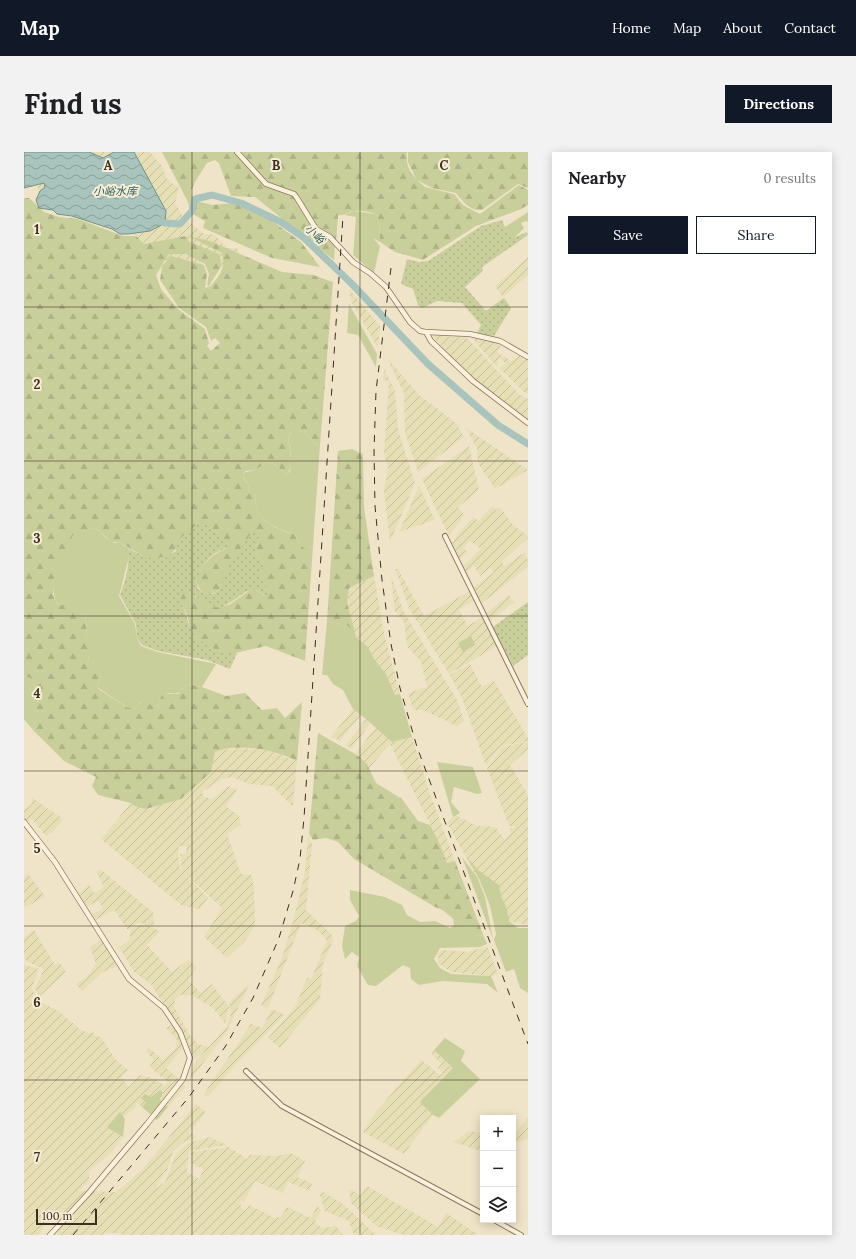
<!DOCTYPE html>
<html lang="en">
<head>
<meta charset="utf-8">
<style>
	:root { --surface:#fff; --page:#f2f2f2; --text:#202124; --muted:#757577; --line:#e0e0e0; --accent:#111827 }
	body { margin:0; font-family:Lora,"Noto Sans SC",serif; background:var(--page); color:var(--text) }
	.controls { position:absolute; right:12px; bottom:12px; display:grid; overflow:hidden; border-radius:0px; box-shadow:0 2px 10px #0003 }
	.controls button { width:36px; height:36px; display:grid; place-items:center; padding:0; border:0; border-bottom:1px solid var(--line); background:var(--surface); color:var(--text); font:20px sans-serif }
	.scale { position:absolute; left:12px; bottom:10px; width:61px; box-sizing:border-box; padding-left:4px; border:2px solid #3d2e20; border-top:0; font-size:11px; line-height:14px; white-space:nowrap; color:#3d2e20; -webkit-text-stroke:3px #f7eed8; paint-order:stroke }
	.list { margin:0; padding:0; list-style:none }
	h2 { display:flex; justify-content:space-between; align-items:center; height:52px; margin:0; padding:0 16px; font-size:17px }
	h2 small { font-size:13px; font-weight:400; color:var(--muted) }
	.actions { display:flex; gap:8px; padding:12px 16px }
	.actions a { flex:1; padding:9px 0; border:1px solid var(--accent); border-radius:0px; text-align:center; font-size:14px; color:var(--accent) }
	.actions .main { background:var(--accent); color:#fff }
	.icon { flex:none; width:22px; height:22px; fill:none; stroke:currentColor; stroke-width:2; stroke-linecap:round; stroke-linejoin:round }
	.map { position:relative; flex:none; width:504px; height:1083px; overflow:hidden; border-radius:0px }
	header { display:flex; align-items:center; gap:24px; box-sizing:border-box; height:56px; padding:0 20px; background:var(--accent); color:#fff }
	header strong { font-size:19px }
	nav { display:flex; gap:22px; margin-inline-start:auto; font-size:14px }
	.intro { display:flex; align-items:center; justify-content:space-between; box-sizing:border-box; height:96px; padding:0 24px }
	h1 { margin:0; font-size:28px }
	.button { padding:10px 18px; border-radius:0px; background:var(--accent); color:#fff; font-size:14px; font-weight:700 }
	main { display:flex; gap:24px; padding:0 24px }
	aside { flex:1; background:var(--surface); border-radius:0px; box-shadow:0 2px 10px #0003 }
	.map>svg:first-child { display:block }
	.farmland { fill:url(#farmland-furrows) }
	.green { fill:#c9cf9b }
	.forest { fill:url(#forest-firs) }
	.garden { fill:url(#garden-dots) }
	.water { fill:url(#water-waves); stroke:#6f938a }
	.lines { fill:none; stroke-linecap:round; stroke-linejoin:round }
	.river { stroke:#a9c4bc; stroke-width:7 }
	.minor-casing { stroke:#8d765c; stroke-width:6 }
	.tertiary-casing { stroke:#8d765c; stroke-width:6 }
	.minor { stroke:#faf1dc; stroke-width:4 }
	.tertiary { stroke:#faf1dc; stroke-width:4.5 }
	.rail { stroke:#3d2e20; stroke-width:1; stroke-dasharray:7 7; stroke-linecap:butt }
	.grid { fill:none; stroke:#3d2e20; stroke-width:1; stroke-opacity:0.55 }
	.labels { text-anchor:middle; stroke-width:4; stroke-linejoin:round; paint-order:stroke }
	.water-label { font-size:11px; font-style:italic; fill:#2f5d5a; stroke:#f7eed8 }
	.grid-label { font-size:13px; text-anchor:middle; font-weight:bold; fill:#3d2e20; stroke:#f7eed8; stroke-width:4; stroke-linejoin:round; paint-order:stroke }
</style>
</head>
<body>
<header>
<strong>Map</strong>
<nav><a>Home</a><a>Map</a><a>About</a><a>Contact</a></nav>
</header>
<div class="intro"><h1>Find us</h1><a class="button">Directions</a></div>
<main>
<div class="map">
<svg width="504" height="1083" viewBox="0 0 504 1083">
	<defs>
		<pattern id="farmland-furrows" width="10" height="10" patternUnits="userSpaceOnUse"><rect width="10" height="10" fill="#e6deb5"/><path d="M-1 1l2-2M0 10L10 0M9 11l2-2" fill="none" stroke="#c6bf9b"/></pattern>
		<pattern id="forest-firs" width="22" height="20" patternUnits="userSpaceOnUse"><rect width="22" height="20" fill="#c9cf9b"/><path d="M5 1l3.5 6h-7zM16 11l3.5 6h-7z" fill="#aeb285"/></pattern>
		<pattern id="garden-dots" width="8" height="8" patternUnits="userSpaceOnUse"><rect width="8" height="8" fill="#c9cf9b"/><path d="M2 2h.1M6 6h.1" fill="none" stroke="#aeb285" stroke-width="1.8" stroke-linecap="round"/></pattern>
		<pattern id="water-waves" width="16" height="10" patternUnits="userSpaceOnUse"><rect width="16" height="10" fill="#a9c4bc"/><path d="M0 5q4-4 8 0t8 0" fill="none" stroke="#8ba098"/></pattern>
	</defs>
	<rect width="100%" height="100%" fill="#f0e4c8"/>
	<g class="farmland">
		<path d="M0 0H126L138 14 143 27 155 36 151 51 159 65 180 82 191 83 203 96H213L215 101 213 109 207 113H199L186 104 179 107 176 121 162 122 141 108 96 72 16 41 14 37 12 25Z"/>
		<path d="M504 105V123L479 145 471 134Z"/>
		<path d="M326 138 356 174 354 196 326 147Z"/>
		<path d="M409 184 442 185 496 243 504 247V268L488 258 433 212Z"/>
		<path d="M447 185 477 192 473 200 487 209 497 203 504 206V242L499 239 475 216 482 211 475 206 473 215Z"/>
		<path d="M363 206 395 243 432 271 440 285 394 320 381 281 380 241Z"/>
		<path d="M360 217 371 239 374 278 391 331 366 390 360 339 364 315 360 302 365 229 359 228Z"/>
		<path d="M442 276 504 318 471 337 454 311 453 297Z"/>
		<path d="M445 294 455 338 434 355 440 363 425 384 398 327Z"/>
		<path d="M395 334 411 368 375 380Z"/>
		<path d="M468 354 472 358 476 355 489 373 504 384V386L478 409 480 415 501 400 504 409V415L458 451 450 435 470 420 466 416 456 424 450 414 442 420 439 414 457 397 446 389 439 396 444 400 436 407 428 390 449 365 455 369Z"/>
		<path d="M371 417H374L400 464 446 439 450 448 435 458 444 474 458 465 473 494 425 522 385 456Z"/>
		<path d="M350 424 360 481 376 542 371 544 362 522 350 507 344 495 332 485 323 451 325 436Z"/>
		<path d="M367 424 380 460 433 548 440 569 433 574 399 558H389L384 541 403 535 397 510 383 494 380 470 371 459Z"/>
		<path d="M485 443 490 450 466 469 462 461Z"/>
		<path d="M446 512 458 535 470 529 504 586V589L477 594 462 614 438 546 426 523Z"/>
		<path d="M329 557 337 563 316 589 307 585Z"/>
		<path d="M342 567 347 571 327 597 322 593Z"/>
		<path d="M352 575 368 590 388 585 405 639 431 709 423 711 414 688 366 592 345 616 332 601Z"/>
		<path d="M504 590V597L486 613 504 643V773L476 767 423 671 431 663 453 674 471 675 481 688 487 681 485 676H491L492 674H485L463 616 478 595Z"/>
		<path d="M215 596 243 598 273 609 269 655 248 634 225 632 208 625 198 627 178 640 180 645 188 647 204 634 213 638 202 654 215 664 217 673 203 682 217 722 227 723 230 733 231 773 222 788 203 806 180 785 198 756 158 719 156 702 161 703 163 695 155 694 154 702 156 717 184 746 175 757 157 753 77 687 107 651 111 654 187 620 191 600 197 598Z"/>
		<path d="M8 646 39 667 29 680 22 684 8 667 1 671 0 670V658L7 653Z"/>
		<path d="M284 685 288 692 282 758 308 783 309 789 299 812 296 847 256 896 244 886 271 855 283 826 287 827 303 789 295 779 277 771 244 856 237 853 258 806 270 766 281 720Z"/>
		<path d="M77 718 129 760 130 773H123L136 779 123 793 148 820 164 808 173 815 164 828 177 841 188 832 205 855 201 872 190 857 168 843H156L151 848 150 855 165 882 174 892 185 895 203 874 207 861 205 851 226 831 202 881 164 931 171 910 181 899 171 907 155 876 127 832 110 820 95 795 105 789 107 776 122 772 113 771 104 778 90 758 71 768 68 762 79 757 75 749 63 754 55 741 65 733 70 741 80 735 72 719Z"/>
		<path d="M4 722 21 744 2 755 0 754V726Z"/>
		<path d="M10 778 31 813 36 811 42 820 15 845 11 837 20 817 2 809 0 804V785Z"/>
		<path d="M78 787 93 814 79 820 58 839 52 832 65 823 72 812 66 795Z"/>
		<path d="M463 794 474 822 467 824 427 820 414 811V801L419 798 444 800Z"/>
		<path d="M0 813 15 817 8 835 13 849 33 858 57 878 65 881 69 880 70 883 78 886 91 907 104 918 97 925 105 935 116 923 132 927 140 934 144 930 126 915 129 907 122 899 125 896 139 908 152 896 153 888 142 876 148 873 160 894 142 916 155 927 154 932 159 930 161 935 144 955 138 951 136 947 139 941 127 946 121 942 122 950 118 955 112 950 111 956 98 966 92 976 98 986 87 1001 65 1019V1029L55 1039 92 1040 117 1019 172 952 182 960 166 980 173 986 160 990 149 1000 142 1021 139 1019 140 1022 131 1037 141 1030 152 1002 164 991 186 985 203 993 165 999 163 1020 175 1027 180 1017 167 1011V1000L205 995 223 1007 226 1003 253 1004 267 1001 281 1009 273 1025 288 1031 286 1039 264 1030 259 1041 231 1029 220 1050 216 1048 217 1056 222 1058 225 1053 251 1066 257 1065 263 1055 287 1066 293 1053 297 1059 290 1071 299 1076 312 1074 319 1083H97L98 1081H81L79 1083H34L31 1064 19 1076 15 1083H0Z"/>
		<path d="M248 857 261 863 212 912 184 945 179 943 227 872 238 876Z"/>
		<path d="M410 898 429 916 397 950 409 963 380 1002 339 980 351 961 397 908 416 923 419 921 414 916 417 912 407 901Z"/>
		<path d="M504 966V986L489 992V984Z"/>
		<path d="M445 979 459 981V1000L430 990Z"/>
		<path d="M343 1034 414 1075 422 1061 455 1083H380L352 1074 327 1051 325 1037 337 1043Z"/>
		<path d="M299 1040 319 1052 352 1083H330L325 1069 301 1059 296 1043Z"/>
	</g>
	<g class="green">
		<path d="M330 59 352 62C356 71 356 81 356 90L349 86 356 94 350 121 329 103 332 65 320 63Z"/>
		<path d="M504 60V70L502 69 497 71 500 76 489 87 481 75Z"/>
		<path d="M325 152 353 202 352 215 334 183 323 181Z"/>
		<path d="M275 277 281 280 291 292 296 293 289 394 281 397 275 391 271 382C257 379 236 370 232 354 231 350 232 346 230 342H225L224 332 219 325V321L231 318 244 310C252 312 257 317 262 323L266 319 267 303 264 284 268 280Z"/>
		<path d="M70 376 76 379 82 386 90 391 95 390 104 396 105 405 95 444 111 472 113 486 117 494 134 500 192 512 178 535 163 532C156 540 155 543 144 541L136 547 134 556 116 551 109 556H104L73 535 77 523 65 514 64 510 66 488 63 483 61 463 33 451C28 441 28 428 32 417 34 411 39 406 41 400 43 395 45 387 49 383 54 379 64 378 70 376Z"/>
		<path d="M303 469 324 474 331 480 332 485 344 495 350 507 362 522 371 543 376 542 388 585 368 590 342 567 329 557 319 538 309 532 303 523H298Z"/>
		<path d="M447 484 451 493 439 500 434 491Z"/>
		<path d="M0 524 6 526 10 529V571L12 576 9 578 0 567Z"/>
		<path d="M413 610 449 615 458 641 453 642 430 635 427 650 436 661 429 665Z"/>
		<path d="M442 704 454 718 475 733 477 744 483 757 485 769 494 776H504V841L496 836 490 817 482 820 470 788 472 782 466 754 455 726Z"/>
		<path d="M438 705 453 725 461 745 469 787Z"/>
		<path d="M326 738 361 745 378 753 383 763 396 770 411 769 426 776 430 773 429 767 440 775 460 785 463 792 456 795 416 796 410 807 416 816 427 822 467 824 474 841 463 832 419 829 395 833 387 827 386 816 379 813 352 834 344 833 333 814 335 805 328 800 321 807 318 794 321 774 332 769 335 764 326 748Z"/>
		<path d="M421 886 441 899 437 909 456 927 415 966 409 963 396 950 429 916 410 898Z"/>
		<path d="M136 938 139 941 136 947 138 951 144 955 133 968 118 955 122 950 117 946 121 942 127 945Z"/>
		<path d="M96 960 101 967 99 985 83 975Z"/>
	</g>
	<g class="forest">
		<path d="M138 0H211L239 32 270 45 290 76 311 93 310 108 231 45 207 44 195 11 191 8 183 11 171 30 167 39 169 48 188 53 210 51 237 61 277 90 296 115 248 106 179 76 181 69 167 61 164 50Z"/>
		<path d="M217 0H383C382 11 384 18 392 27L384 10V0H504V36L494 32 458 58C446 59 439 50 432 41L408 36 393 28 401 35 430 42 439 53 456 62 495 33 504 38V53L495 58 452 74 399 108 371 100 356 90C356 81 356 70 352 62 346 60 336 58 330 59 323 60 321 64 314 63L312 89 293 74 271 41 241 29Z"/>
		<path d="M0 46H5L20 60 35 65 54 67 99 84H112L120 92 162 84 164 89 195 102 198 113 185 134 183 133 185 122 181 112 162 102H145L132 123 137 137 154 157 181 177 185 191 183 194 187 199 196 191 191 186 187 189 182 175 155 156 136 128 138 114 147 104 180 113 183 122 181 136 187 134C197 122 201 117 198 101L164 84 186 89 258 120 289 123 309 130 296 293 291 292 281 280 275 278 268 280 264 284C265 296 271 314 262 323 257 317 252 312 244 310L231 318 222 319 219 321V326L224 332 225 342H230C232 346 231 350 232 354 236 370 257 380 271 382L275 391 281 397 289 394 281 509 242 494 207 502 198 501 180 492 173 487 166 475 164 466 156 447 160 440 169 443 180 450 190 455 205 453 226 438H231L242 444 240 431 237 425 239 411 231 399 235 385 195 438C183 446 176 441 172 429 179 411 185 404 203 396L152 397 144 404 129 407 123 406 114 401 95 390H87L76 379 70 376 54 381 49 383 47 387V395L32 418 29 430V443L33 451 38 453 54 451 61 463 63 483 73 495 70 503H65C61 513 70 517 77 523L73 535 76 538 104 556C110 556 112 553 117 551 122 550 129 554 134 556L136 547 139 542H154L163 532 178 535 202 544 221 541 238 558 253 556 261 566 278 550 273 609C252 598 213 590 191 600L187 620 157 647 121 657 111 654 107 651 74 643 68 634 72 625 40 609 9 578 12 576C5 559 12 545 10 529L6 526 0 524Z"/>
		<path d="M328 297 339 302 340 355 350 424 325 436 323 451 331 480 324 474 303 469 314 299Z"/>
		<path d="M294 581 333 603 343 612 352 631 378 647 394 669 406 673 414 688 423 711 431 709 460 785C454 782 446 779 440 775 429 769 423 758 411 755L330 707 314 690 302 686 289 688 285 682Z"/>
	</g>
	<g class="garden">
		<path d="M478 68 481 75 489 86 503 80 504 83 458 115 459 119 441 135 462 159 480 146 487 156 470 184 453 181 457 173 438 151 413 149 398 156 394 153 389 137 377 132 383 107 395 110 404 109 457 74Z"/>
		<path d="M179 370 207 392C202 397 196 398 190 402 181 408 176 419 172 429L174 437 180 441 189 442 195 438 206 412 230 377 235 380V385L231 399 239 411 237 425 246 442 242 444C239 442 234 439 231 438 220 435 207 457 191 455 182 454 177 447 169 443 166 442 163 441 160 441L156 446 166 475 173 487 198 501H213L206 517 183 508 134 499 118 493 113 486 112 472 96 443C102 425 106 414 104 396 123 407 132 411 152 399L151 392C159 384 169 373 179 370Z"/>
		<path d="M504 450V503L489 514 469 475Z"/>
	</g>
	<path class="water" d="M0 0H65L79 6 90 0H110L142 59 141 71 126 79 104 82H96L88 77 48 64 33 62 29 58 15 56 12 48 16 39 21 35 20 31 0 36Z"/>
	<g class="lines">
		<path class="river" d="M134 68 141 71 156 72 168 59 171 47 188 43 217 51 257 70 279 85 327 131 404 212 474 273 504 292"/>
		<g class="minor-casing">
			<g id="minor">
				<path d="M421 384 504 552"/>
				<path d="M222 919 258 954 459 1062"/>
				<path d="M470 1068 497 1083"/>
			</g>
		</g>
		<g class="tertiary-casing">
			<g id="tertiary">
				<path d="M213 0 242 32 270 42 273 46 292 77 306 85 329 110 346 121 362 135 386 170 396 179 402 180 407 189 449 229 504 271"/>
				<path d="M402 180 446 182 476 189 504 205"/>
				<path d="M0 670 31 710 105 827 140 856 156 880 166 906 159 927 123 972 63 1043 26 1083"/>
			</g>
		</g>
		<use href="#minor" class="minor"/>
		<use href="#tertiary" class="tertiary"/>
		<g class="rail">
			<path d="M367 116 352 239 350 299 351 354 358 428 367 492 376 536 393 595 504 892"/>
			<path d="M49 1083 165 945 201 895 229 846 255 786 269 739 276 707 280 666 319 64"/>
		</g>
	</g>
	<path class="grid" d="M168 0V1083M336 0V1083M0 155H504M0 309H504M0 464H504M0 619H504M0 774H504M0 928H504"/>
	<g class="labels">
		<g class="water-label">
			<text x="91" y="43">小峪水库</text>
			<text transform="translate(291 82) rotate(42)" y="4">小峪</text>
		</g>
	</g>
	<g class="grid-label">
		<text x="84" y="18">A</text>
		<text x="252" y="18">B</text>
		<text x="420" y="18">C</text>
		<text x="13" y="82">1</text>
		<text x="13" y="237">2</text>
		<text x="13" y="391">3</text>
		<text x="13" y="546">4</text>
		<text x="13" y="701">5</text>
		<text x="13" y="855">6</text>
		<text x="13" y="1010">7</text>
	</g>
</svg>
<div class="controls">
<button>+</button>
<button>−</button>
<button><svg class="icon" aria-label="layers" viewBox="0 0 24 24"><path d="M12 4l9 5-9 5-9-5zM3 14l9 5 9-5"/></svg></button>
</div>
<div class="scale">100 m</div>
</div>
<aside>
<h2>Nearby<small>0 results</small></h2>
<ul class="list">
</ul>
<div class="actions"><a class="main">Save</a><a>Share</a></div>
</aside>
</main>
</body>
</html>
